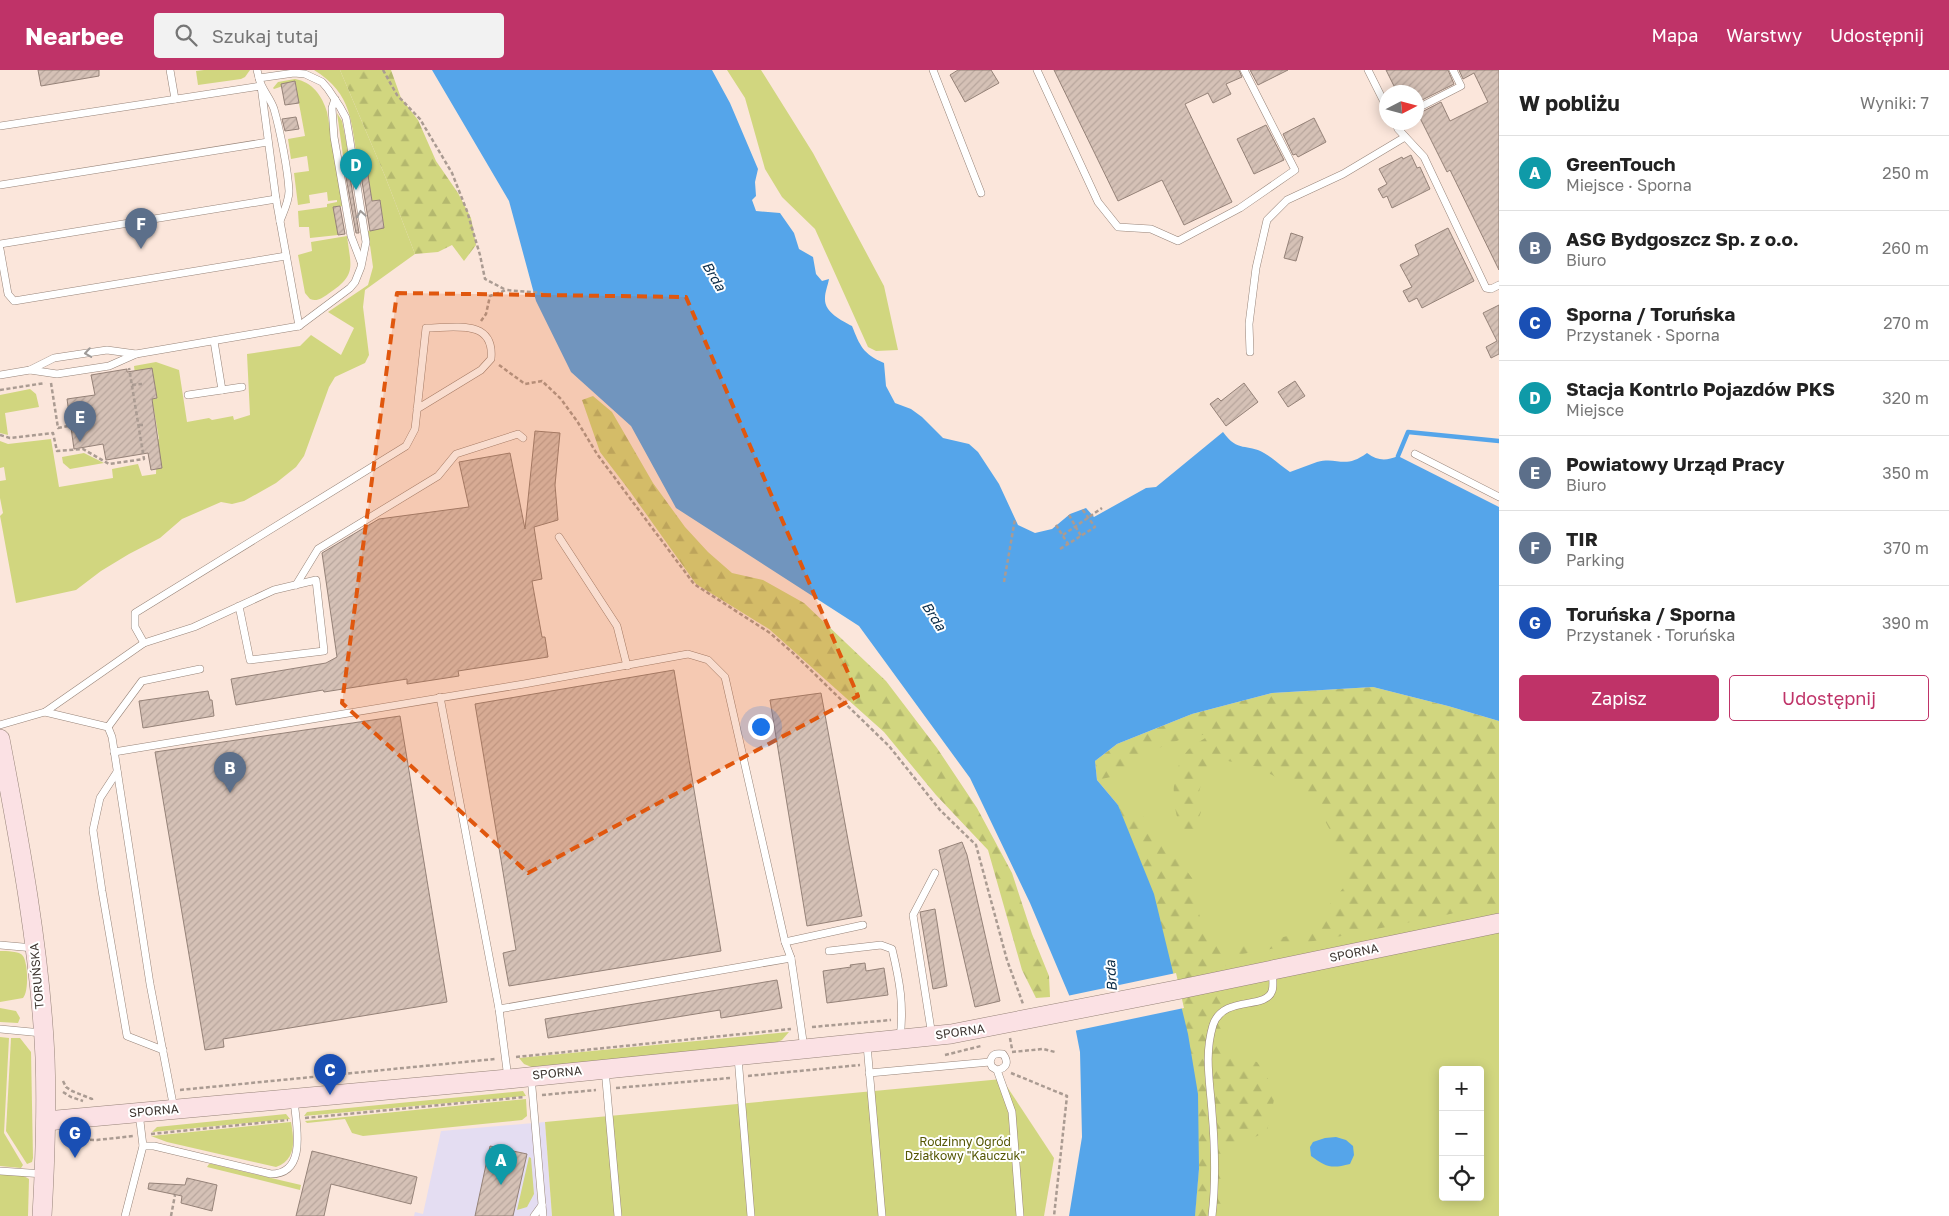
<!DOCTYPE html>
<html lang="pl">
<head>
<meta charset="utf-8">
<style>
	:root { --surface:#fff; --page:#f2f2f2; --text:#222; --muted:#767676; --line:#e0e0e0; --accent:#bf3368 }
	body { margin:0; font-family:"Golos Text",sans-serif; background:var(--page); color:var(--text) }
	.controls { position:absolute; right:15px; bottom:15px; display:grid; overflow:hidden; border-radius:5px; box-shadow:0 2px 12px #0003 }
	.controls button { width:45px; height:45px; display:grid; place-items:center; padding:0; border:0; border-bottom:1px solid var(--line); background:var(--surface); color:var(--text); font:25px sans-serif }
	.compass { position:absolute; left:1379px; top:15px; width:45px; height:45px; border-radius:50%; background:var(--surface); box-shadow:0 2px 12px #0003; rotate:84deg }
	.you { position:absolute; left:760px; top:656px; width:18px; height:18px; margin:-12px; border:4px solid #fff; border-radius:50%; background:#1a73e8; box-shadow:0 0 0 8px #1a73e833 }
	.badge { display:grid; place-items:center; width:32px; height:32px; border-radius:50%; background:var(--accent); color:#fff; font-size:16px; font-weight:700 }
	.pin { position:absolute; translate:-50% -41px; filter:drop-shadow(0 1px 2px #0008) }
	.pin::after { content:''; position:absolute; top:26px; width:18px; height:15px; background:inherit; clip-path:polygon(0 0,100% 0,50% 100%) }
	.list { margin:0; padding:0; list-style:none }
	h2 { display:flex; justify-content:space-between; align-items:center; height:65px; margin:0; padding:0 20px; font-size:21px }
	h2 small { font-size:16px; font-weight:400; color:var(--muted) }
	.list li { display:grid; grid-template-columns:32px 1fr auto; gap:15px; align-items:center; box-sizing:border-box; height:75px; padding:0 20px; border-top:1px solid var(--line) }
	.list b { display:block; font-size:19px; white-space:nowrap }
	.list p { margin:0; font-size:16px; white-space:nowrap; color:var(--muted) }
	.list em { font-size:16px; font-style:normal; color:var(--muted) }
	.actions { display:flex; gap:10px; padding:15px 20px }
	.actions a { flex:1; padding:11px 0; border:1px solid var(--accent); border-radius:5px; text-align:center; font-size:18px; color:var(--accent) }
	.actions .main { background:var(--accent); color:#fff }
	.icon { flex:none; width:28px; height:28px; fill:none; stroke:currentColor; stroke-width:2; stroke-linecap:round; stroke-linejoin:round }
	.map { position:relative; flex:none; width:1499px; height:1146px; overflow:hidden }
	header { display:flex; align-items:center; gap:30px; box-sizing:border-box; height:70px; padding:0 25px; background:var(--accent); color:#fff }
	header strong { font-size:24px }
	nav { display:flex; gap:28px; margin-inline-start:auto; font-size:18px }
	.search { width:350px; height:45px; background:var(--page); display:flex; align-items:center; gap:12px; box-sizing:border-box; padding:0 18px; border-radius:5px; color:var(--muted); font-size:19px }
	main { display:flex }
	aside { flex:1; background:var(--surface) }
	.map>svg:first-child { display:block }
	.commercial { fill:#e4ddf2 }
	.green { fill:#d1d67f; fill-rule:evenodd }
	.forest { fill:url(#forest-firs) }
	.water { fill:#55a5ea }
	.pier { fill:#fbe6db }
	.lines { fill:none; stroke-linecap:round; stroke-linejoin:round }
	.stream { stroke:#55a5ea; stroke-width:4.5 }
	.building { fill:url(#building-hatch); stroke:#958278 }
	.lane-casing { stroke:#978479; stroke-width:8 }
	.secondary-casing { stroke:#978479; stroke-width:20 }
	.path { stroke:#aa9b92; stroke-width:2.5; stroke-dasharray:4 2.5; stroke-linecap:butt }
	.lane { stroke:#fff; stroke-width:7 }
	.secondary { stroke:#fbe1e4; stroke-width:19 }
	.oneway { stroke:#9e9a98 }
	.marked { fill:#e0570e; fill-opacity:0.2; stroke:#e0570e; stroke-width:4; stroke-dasharray:10 6; stroke-linejoin:round }
	.labels { text-anchor:middle; stroke-width:4; stroke-linejoin:round; paint-order:stroke }
	.street-label { font-size:12px; fill:#3e3631; stroke:#fff }
	.park-label { font-size:12px; fill:#555704; stroke:#fff }
	.water-label { font-size:14px; font-style:italic; fill:#0c2d49; stroke:#fff }
</style>
</head>
<body>
<header>
<strong>Nearbee</strong>
<div class="search"><svg class="icon" aria-label="search" viewBox="0 0 24 24"><circle cx="10" cy="10" r="6"/><path d="M15 15l6 6"/></svg>Szukaj tutaj</div>
<nav><a>Mapa</a><a>Warstwy</a><a>Udostępnij</a></nav>
</header>
<main>
<div class="map">
<svg width="1499" height="1146" viewBox="0 0 1499 1146">
	<defs>
		<pattern id="forest-firs" width="22" height="20" patternUnits="userSpaceOnUse" patternTransform="scale(1.25)"><rect width="22" height="20" fill="#d1d67f"/><path d="M5 1l3.5 6h-7zM16 11l3.5 6h-7z" fill="#b4b86e"/></pattern>
		<pattern id="building-hatch" width="6" height="6" patternUnits="userSpaceOnUse" patternTransform="scale(1.25)"><rect width="6" height="6" fill="#d5c1b6"/><path d="M-1 1l2-2M0 6l6-6M5 7l2-2" fill="none" stroke="#b8a69d"/></pattern>
	</defs>
	<rect width="100%" height="100%" fill="#fbe6db"/>
	<path class="commercial" d="M545 1052 552 1146H414L415 1142 423 1144 441 1061Z"/>
	<g class="green">
		<path d="M204 0H250L245 7 241 9 198 15 196 1Z"/>
		<path d="M314 0H340L385 106 415 184 365 220 363 237 369 285 365 293 335 307 329 317 304 386 296 397 276 413 244 431 232 434 221 432 182 449 160 468 129 484 101 501 76 520 16 533 1 451 0 446 3 443 0 428V411L6 410 4 397 0 398V371L8 374 51 369 59 417 113 408 112 399 138 394 142 406 156 404 157 370 159 369 152 329 157 328 152 299 136 313 134 296 156 292 179 300 187 352 209 348 212 350 233 346 234 350 250 345 247 284 300 276 311 265 341 285 354 258 328 242 368 215 373 197 368 161 384 157 380 130 372 131 366 93 358 94C351 52 353 24 314 0Z"/>
		<path d="M727 0H761L813 83 884 216 898 280 876 281 868 277 815 159 782 127 765 99 745 28Z"/>
		<path d="M295 9C312 12 322 25 327 42L344 136 334 137 338 165 310 168 309 157H299L298 141 327 137V134L337 132V130L328 131 327 122 309 125 310 133 298 135 294 103 309 101 307 86 291 89 288 69 305 66 295 12 274 19 273 18 278 12Z"/>
		<path d="M337 43 342 51 353 106 346 107Z"/>
		<path d="M347 166C351 198 357 205 328 224 322 228 317 232 310 229L305 223 298 185 312 181 311 172Z"/>
		<path d="M30 319 36 324 39 337 5 343 8 365 0 363V325Z"/>
		<path d="M84 383 104 393 70 399 63 393 62 387Z"/>
		<path d="M1192 644 1499 651V1146H1195L1199 1099 1118 735 1097 710ZM1443 1000H1480V1127H1443Z"/>
		<path d="M0 881C6 881 20 881 23 886 28 893 29 922 23 928L0 932Z"/>
		<path d="M0 938 16 941 20 948 18 953 0 952Z"/>
		<path d="M789 962 782 970 773 974 534 998 524 994 519 988Z"/>
		<path d="M0 967 9 968 4 1063 23 1095 21 1098 0 1096Z"/>
		<path d="M11 968H20L31 982 33 1088 32 1092 27 1094 6 1061Z"/>
		<path d="M1002 1009 1054 1088 1044 1146H552L545 1052Z"/>
		<path d="M523 1021 526 1026 304 1046 307 1042Z"/>
		<path d="M526 1029 527 1046 522 1050 363 1066 352 1063 345 1049 307 1053 305 1051Z"/>
		<path d="M286 1044 290 1049 152 1062 157 1057Z"/>
		<path d="M291 1052C294 1070 297 1089 276 1097L167 1072 151 1066Z"/>
		<path d="M529 1087 531 1088 534 1124 527 1137 517 1140Z"/>
		<path d="M209 1094H212L301 1115 300 1120 207 1097Z"/>
		<path d="M0 1105H22L29 1109 28 1146H0Z"/>
	</g>
	<g class="forest">
		<path d="M340 0H391L401 28 418 50 436 91 458 123 471 148 476 175 464 191 452 175 438 182 415 184 385 106Z"/>
		<path d="M593 326 612 342 653 413 685 457 708 482 732 503 763 510 804 533 886 611 937 678 977 738 1012 803 1032 864 1049 906 1050 927 1036 928 1022 900 988 780 936 725 884 662 769 559 696 514 629 420 600 382 582 330Z"/>
		<path d="M1373 617 1448 636 1499 651V834L1347 865 1226 887 1222 982 1257 992 1276 1021 1267 1061 1221 1084 1223 1130 1221 1146H1195L1199 1099 1198 1024 1154 824 1118 735 1128 734 1141 743 1154 762 1168 775 1197 815 1199 844 1209 870 1229 876 1264 872 1295 864 1314 853 1330 834 1344 817 1347 799 1331 762 1316 734 1293 717 1258 697 1223 690 1204 703 1199 722 1201 742 1194 760 1182 761C1171 735 1169 703 1188 680 1194 674 1204 670 1210 664L1187 667 1161 677 1120 705 1097 710 1095 691 1117 674 1192 644 1272 623Z"/>
	</g>
	<g class="water">
		<path d="M432 0H712L730 33 758 99 755 112 756 126 752 130 756 141 780 143 794 163 799 179 813 187 816 204 822 211 829 209C828 215 825 222 825 228 824 242 841 250 852 256 860 276 863 284 884 293L886 316 895 333 911 339 922 347 943 368 969 374 978 382 999 414 1018 455 1035 463 1052 459 1070 444 1086 438 1094 447 1146 418 1156 417 1223 362C1238 383 1247 373 1264 383 1273 388 1281 396 1290 402 1299 399 1308 395 1317 392 1338 386 1344 400 1367 383 1378 391 1386 391 1398 386L1499 437V651L1448 636 1373 617 1272 623 1192 644 1117 674 1095 691 1097 710 1118 735 1154 824 1188 964 1198 1024 1199 1099 1195 1146H1069L1082 1067 1080 982 1069 925 1030 833 970 708 859 556 676 438 631 356 571 302 536 231 509 131Z"/>
		<path d="M1336 1067 1346 1070 1353 1076 1354 1085 1350 1094C1331 1099 1326 1097 1311 1086L1310 1077 1313 1072 1325 1068Z"/>
	</g>
	<path class="pier" d="M1176 903 1184 938 1074 961 1067 926Z"/>
	<g class="lines">
		<path class="stream" d="M1398 386 1408 362 1499 371"/>
	</g>
	<g class="building">
		<path d="M38 0H99V6L41 16Z"/>
		<path d="M958 0H991L999 13 965 32 950 5Z"/>
		<path d="M1054 0H1239L1242 7 1226 14 1231 24 1213 33 1208 23 1185 34 1232 132 1184 155 1162 110 1118 131Z"/>
		<path d="M1250 0H1288L1258 15Z"/>
		<path d="M1386 0H1448L1454 14 1416 33V22H1397Z"/>
		<path d="M1459 0H1499V200L1450 100 1447 102 1418 44 1441 32 1450 51 1488 32 1474 3 1463 9Z"/>
		<path d="M295 11 299 33 285 35 281 14Z"/>
		<path d="M296 47 299 59 285 61 282 49Z"/>
		<path d="M1314 48 1326 72 1298 87 1296 84 1293 85 1283 64Z"/>
		<path d="M1266 55 1284 90 1254 104 1237 69Z"/>
		<path d="M1411 85 1417 98 1420 97 1430 119 1392 138 1387 126 1383 128 1378 119 1387 114 1379 99 1402 87 1403 89Z"/>
		<path d="M366 92 372 131 380 130 384 158 370 161 359 93Z"/>
		<path d="M346 107H350L359 163H356Z"/>
		<path d="M340 136 345 164 338 165 333 137Z"/>
		<path d="M1448 158 1474 211 1422 238 1417 228 1409 232 1403 221 1412 217 1400 195 1419 185 1415 175Z"/>
		<path d="M1291 163 1303 167 1296 191 1284 188Z"/>
		<path d="M1499 235V284L1491 288 1486 277 1497 271 1483 243Z"/>
		<path d="M152 298 157 328 152 329 162 398 151 400 148 383 106 390 103 374 74 379 67 329 95 325 91 305 127 299V302Z"/>
		<path d="M1295 311 1305 326 1288 337 1278 322Z"/>
		<path d="M1244 313 1258 332 1226 356 1210 334 1218 328 1221 331Z"/>
		<path d="M535 361 560 363 555 415 558 450 534 457 542 509 532 511 542 567H545L548 587 458 601 459 606 407 614V609L324 622 323 620 236 635 231 609 326 593 337 587 322 483 379 449 469 437 459 392 510 383 525 459Z"/>
		<path d="M674 600 721 881 509 916 503 883 516 880 475 634Z"/>
		<path d="M208 621 210 630H212L214 646 143 658 139 631Z"/>
		<path d="M821 623 862 846 807 856 770 630Z"/>
		<path d="M400 646 447 932 223 969 224 977 205 980 155 682Z"/>
		<path d="M962 772 967 785 1000 931 975 937 939 780Z"/>
		<path d="M935 839 947 916 933 919 920 842Z"/>
		<path d="M865 893 866 901 884 898 888 925 827 933 823 901 851 897 850 895Z"/>
		<path d="M777 910 782 938 721 948 720 940 548 968 545 949Z"/>
		<path d="M490 1076 527 1084 513 1146H475Z"/>
		<path d="M312 1081 417 1107 411 1134 331 1114 324 1146H296Z"/>
		<path d="M187 1108 217 1115 212 1141 181 1133 182 1126 148 1119 149 1113 185 1115Z"/>
	</g>
	<g class="lines">
		<g class="lane-casing">
			<g id="lane">
				<path d="M170 0 175 29"/>
				<path d="M257 0 259 8"/>
				<path d="M933 0 981 123"/>
				<path d="M1037 0 1098 132 1118 157 1151 159 1178 171 1240 138 1295 100 1244 0"/>
				<path d="M1368 0 1386 36"/>
				<path d="M335 29 332 38 334 67 351 166 361 192"/>
				<path d="M1416 39 1461 16 1453 0"/>
				<path d="M1395 52 1398 59 1424 87 1486 218 1491 219 1499 215"/>
				<path d="M0 56 261 16 276 129 299 256 136 284 109 296 57 304 30 300"/>
				<path d="M0 115 268 72"/>
				<path d="M280 151C284 141 289 131 289 121 288 100 280 60 274 39 270 27 261 19 259 8L294 3 305 4 322 12 328 19 340 37 346 48 349 65 366 172 361 197 355 212 350 218 299 256"/>
				<path d="M0 174 276 129"/>
				<path d="M0 179 8 224 14 231 286 186"/>
				<path d="M214 271 222 320 242 317"/>
				<path d="M1250 282 1249 254 1256 198 1267 150 1287 130 1343 104 1405 67"/>
				<path d="M0 305 30 300 54 288 107 280 136 284"/>
				<path d="M188 325 222 320"/>
				<path d="M1415 384 1499 427"/>
				<path d="M559 467 617 556 627 596"/>
				<path d="M296 515 318 479 438 406 456 384 518 364 523 368"/>
				<path d="M144 573 135 557V543L406 376 415 359 426 258C453 258 495 248 491 289L481 300 417 339"/>
				<path d="M440 627 499 939 508 1008"/>
				<path d="M45 642 144 573 194 557 274 520 316 510 324 581 250 590 239 536"/>
				<path d="M0 655 45 642 108 657 112 667 150 914 174 1039"/>
				<path d="M108 657 142 611 200 599"/>
				<path d="M114 682 524 614 688 584 708 590 725 607 785 872 791 888 794 908 804 978"/>
				<path d="M117 702 100 728 93 760 102 821 127 966 163 980"/>
				<path d="M785 872 863 855"/>
				<path d="M0 875 34 878"/>
				<path d="M829 881 881 875 892 879C900 912 904 935 900 969"/>
				<path d="M499 939 791 888"/>
				<path d="M0 959 42 963"/>
				<path d="M932 966 913 845 935 803"/>
				<path d="M867 975 882 1146"/>
				<path d="M738 987 751 1146"/>
				<path d="M605 999 618 1146"/>
				<path d="M997 1000C1007 998 1009 992 1003 984 995 983 992 984 990 992L992 997 997 1000 1012 1042 1020 1146"/>
				<path d="M869 1003 990 992"/>
				<path d="M531 1006 543 1146"/>
				<path d="M143 1076H154L271 1104C308 1104 296 1054 294 1030"/>
				<path d="M0 1101 44 1104"/>
				<path d="M125 1146 143 1076 139 1043"/>
				<path d="M534 1146 542 1135"/>
				<path d="M1212 1146C1216 1112 1215 1077 1212 1042 1210 1012 1204 985 1213 955 1223 925 1266 940 1272 921 1274 916 1272 907 1273 902"/>
			</g>
		</g>
		<g class="secondary-casing">
			<g id="secondary">
				<path d="M0 669C20 774 40 881 45 987 47 1040 45 1093 42 1146"/>
				<path d="M46 1051 508 1009 951 964 1181 919 1499 853"/>
			</g>
		</g>
		<g class="path">
			<path d="M383 0 397 25 420 49 452 103 467 141 480 185 485 209 506 220"/>
			<path d="M481 251 486 244 490 226 506 220 543 223"/>
			<path d="M499 295 525 314 542 311 561 329 577 351 597 384 694 514 770 563 793 583 889 676 940 740 976 775 1007 890 1023 934"/>
			<path d="M51 313 58 358 68 356"/>
			<path d="M132 315 142 314"/>
			<path d="M0 320 45 313"/>
			<path d="M139 355H144"/>
			<path d="M0 365 10 368 53 363 57 381 83 379 109 394 144 389 129 298"/>
			<path d="M1069 445 1081 466"/>
			<path d="M1056 455 1068 474"/>
			<path d="M1063 465 1102 438"/>
			<path d="M1060 479 1095 457 1082 439"/>
			<path d="M1004 512 1015 449"/>
			<path d="M812 957 891 950"/>
			<path d="M1010 968 1012 979"/>
			<path d="M1012 982 1043 979 1055 982"/>
			<path d="M945 985 981 976"/>
			<path d="M516 987 791 959"/>
			<path d="M1011 1003 1067 1026 1054 1146"/>
			<path d="M748 1006 860 995"/>
			<path d="M63 1011 66 1017 72 1021 92 1029V1031"/>
			<path d="M616 1018 730 1008"/>
			<path d="M180 1020 495 989"/>
			<path d="M63 1022 71 1027 83 1031"/>
			<path d="M542 1025 596 1020"/>
			<path d="M305 1048 524 1027"/>
			<path d="M151 1064 288 1050"/>
			<path d="M64 1069 97 1070 133 1066"/>
			<path d="M171 1146 175 1125"/>
		</g>
		<use href="#lane" class="lane"/>
		<use href="#secondary" class="secondary"/>
	</g>
	<defs><path id="oneway-chevron" d="M-2-3.5L2.5 0L-2 3.5" fill="none" stroke-width="1.6" stroke-linecap="round" stroke-linejoin="round" transform="scale(1.25)"/></defs>
	<g class="oneway">
		<use href="#oneway-chevron" transform="translate(361 144) rotate(-99)"/>
		<use href="#oneway-chevron" transform="translate(88 283) rotate(171)"/>
	</g>
	<path class="marked" d="M397 223 686 227 858 626 528 803 342 633Z"/>
	<g class="labels">
		<g class="street-label">
			<text transform="translate(1354 883) rotate(-12)" y="4">SPORNA</text>
			<text transform="translate(37 906) rotate(-95)" y="4">TORUŃSKA</text>
			<text transform="translate(960 962) rotate(-8)" y="4">SPORNA</text>
			<text transform="translate(557 1003) rotate(-6)" y="4">SPORNA</text>
			<text transform="translate(154 1041) rotate(-5)" y="4">SPORNA</text>
		</g>
		<g class="park-label">
			<text x="965" y="1076">Rodzinny Ogród<tspan x="965" dy="14">Działkowy "Kauczuk"</tspan></text>
		</g>
		<g class="water-label">
			<text transform="translate(714 206) rotate(59)" y="5">Brda</text>
			<text transform="translate(934 546) rotate(57)" y="5">Brda</text>
			<text transform="translate(1111 906) rotate(-94)" y="5">Brda</text>
		</g>
	</g>
</svg>
<div class="controls">
<button>+</button>
<button>−</button>
<button><svg class="icon" aria-label="locate" viewBox="0 0 24 24"><circle cx="12" cy="12" r="6"/><path d="M12 2v4M12 18v4M2 12h4M18 12h4"/></svg></button>
</div>
<svg class="compass" viewBox="-18 -18 36 36"><path d="M0-13l5 13h-10z" fill="#e53935"/><path d="M0 13l5-13h-10z" fill="#767676"/></svg>
<div class="you"></div>
<div class="pin badge" style="left:501px;top:1115px;background:#0f9aa8">A</div>
<div class="pin badge" style="left:230px;top:723px;background:#5c6f8a">B</div>
<div class="pin badge" style="left:330px;top:1025px;background:#1a4fb4">C</div>
<div class="pin badge" style="left:356px;top:120px;background:#0f9aa8">D</div>
<div class="pin badge" style="left:80px;top:372px;background:#5c6f8a">E</div>
<div class="pin badge" style="left:141px;top:179px;background:#5c6f8a">F</div>
<div class="pin badge" style="left:75px;top:1088px;background:#1a4fb4">G</div>
</div>
<aside>
<h2>W pobliżu<small>Wyniki: 7</small></h2>
<ul class="list">
<li><span class="badge" style="background:#0f9aa8">A</span><div><b>GreenTouch</b><p>Miejsce · Sporna</p></div><em>250 m</em></li>
<li><span class="badge" style="background:#5c6f8a">B</span><div><b>ASG Bydgoszcz Sp. z o.o.</b><p>Biuro</p></div><em>260 m</em></li>
<li><span class="badge" style="background:#1a4fb4">C</span><div><b>Sporna / Toruńska</b><p>Przystanek · Sporna</p></div><em>270 m</em></li>
<li><span class="badge" style="background:#0f9aa8">D</span><div><b>Stacja Kontrlo Pojazdów PKS</b><p>Miejsce</p></div><em>320 m</em></li>
<li><span class="badge" style="background:#5c6f8a">E</span><div><b>Powiatowy Urząd Pracy</b><p>Biuro</p></div><em>350 m</em></li>
<li><span class="badge" style="background:#5c6f8a">F</span><div><b>TIR</b><p>Parking</p></div><em>370 m</em></li>
<li><span class="badge" style="background:#1a4fb4">G</span><div><b>Toruńska / Sporna</b><p>Przystanek · Toruńska</p></div><em>390 m</em></li>
</ul>
<div class="actions"><a class="main">Zapisz</a><a>Udostępnij</a></div>
</aside>
</main>
</body>
</html>
